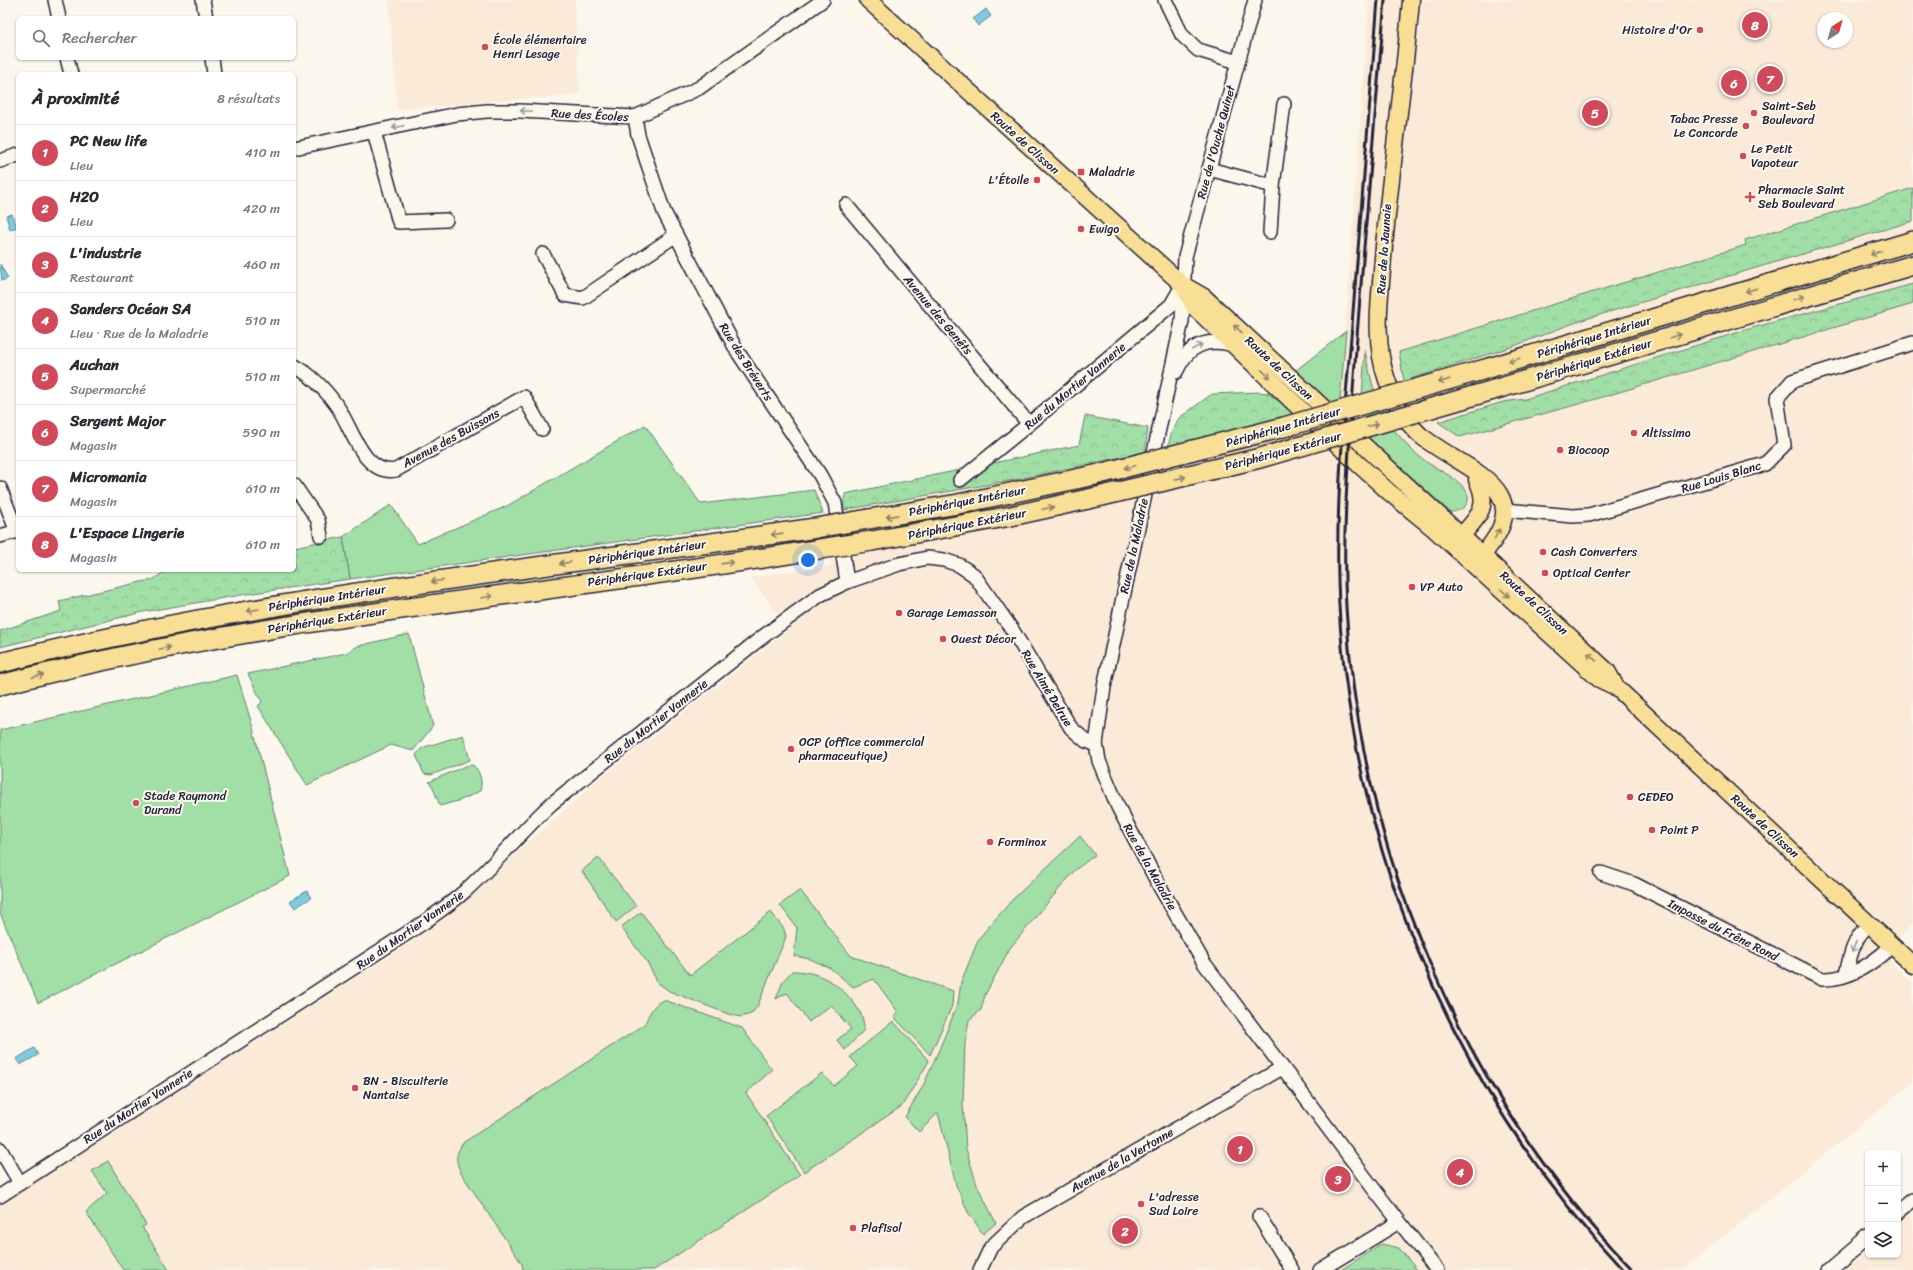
<!DOCTYPE html>
<html lang="fr">
<head>
<meta charset="utf-8">
<style>
	:root { --surface:#fff; --page:#f2f2f3; --text:#2b2b33; --muted:#7c7c81; --line:#e1e1e2; --accent:#d1495b }
	body { margin:0; font-family:Sriracha,sans-serif; background:var(--page); color:var(--text) }
	.controls { position:absolute; right:12px; bottom:12px; display:grid; overflow:hidden; border-radius:6px; box-shadow:0 1px 3px #0004 }
	.controls button { width:36px; height:36px; display:grid; place-items:center; padding:0; border:0; border-bottom:1px solid var(--line); background:var(--surface); color:var(--text); font:20px sans-serif }
	.compass { position:absolute; left:1817px; top:12px; width:36px; height:36px; border-radius:50%; background:var(--surface); box-shadow:0 1px 3px #0004; rotate:37deg }
	.you { position:absolute; left:808px; top:560px; width:14px; height:14px; margin:-10px; border:3px solid #fff; border-radius:50%; background:#1a73e8; box-shadow:0 0 0 6px #1a73e833 }
	.badge { display:grid; place-items:center; width:26px; height:26px; border-radius:50%; background:var(--accent); color:#fff; font-size:13px; font-weight:700 }
	.pin { position:absolute; translate:-50% -50%; border:2px solid #fff; box-shadow:0 1px 4px #0006 }
	.list { margin:0; padding:0; list-style:none }
	h2 { display:flex; justify-content:space-between; align-items:center; height:52px; margin:0; padding:0 16px; font-size:17px }
	h2 small { font-size:13px; font-weight:400; color:var(--muted) }
	.list li { display:grid; grid-template-columns:26px 1fr auto; gap:12px; align-items:center; box-sizing:border-box; height:56px; padding:0 16px; border-top:1px solid var(--line) }
	.list b { display:block; font-size:15px; white-space:nowrap }
	.list p { margin:0; font-size:13px; white-space:nowrap; color:var(--muted) }
	.list em { font-size:13px; font-style:normal; color:var(--muted) }
	.icon { flex:none; width:22px; height:22px; fill:none; stroke:currentColor; stroke-width:2; stroke-linecap:round; stroke-linejoin:round }
	.map { position:relative; flex:none; width:1913px; height:1270px; overflow:hidden }
	.search { position:absolute; background:var(--surface); box-shadow:0 1px 3px #0004; left:16px; top:16px; width:280px; height:44px; display:flex; align-items:center; gap:10px; box-sizing:border-box; padding:0 14px; border-radius:6px; color:var(--muted); font-size:15px }
	.panel { position:absolute; background:var(--surface); box-shadow:0 1px 3px #0004; left:16px; top:72px; width:280px; height:500px; border-radius:6px }
	.map>svg:first-child { display:block }
	.built { fill:#fbead8; fill-rule:evenodd }
	.green { fill:#a1dfa7; stroke:#628071 }
	.forest { fill:url(#forest-crowns); stroke:#628071 }
	.water { fill:#7eccdb; stroke:#59889b }
	.lines { fill:none; stroke-linecap:round; stroke-linejoin:round }
	.minor-casing { stroke:#22223b; stroke-width:16 }
	.major-casing { stroke:#22223b; stroke-width:19 }
	.highway-casing { stroke:#22223b; stroke-width:22 }
	.minor { stroke:#fbf7ec; stroke-width:13 }
	.major { stroke:#f9df96; stroke-width:16 }
	.highway { stroke:#f9df96; stroke-width:19 }
	.rail { stroke:#22223b; stroke-width:3 }
	.highway-bridge-casing { stroke:#22223b; stroke-width:22; stroke-linecap:butt }
	.highway-bridge { stroke:#f9df96; stroke-width:19 }
	.oneway { stroke:#99979c }
	.oneway2 { stroke:#8e8068 }
	.poi-dot { fill:#d1495b; stroke:#fbf7ec; stroke-width:1.5 }
	.labels { text-anchor:middle; stroke-width:4; stroke-linejoin:round; paint-order:stroke }
	.poi-label { font-size:12px; fill:#22223b; stroke:#fbf7ec; text-anchor:start }
	.street-label { font-size:12px; fill:#22223b; stroke:#fbf7ec }
</style>
</head>
<body>
<div class="map">
<svg width="1913" height="1270" viewBox="0 0 1913 1270">
	<defs>
		<pattern id="forest-crowns" width="20" height="18" patternUnits="userSpaceOnUse"><rect width="20" height="18" fill="#a1dfa7"/><path d="M2 6a3 3 0 1 1 6 0M12 15a3 3 0 1 1 6 0" fill="none" stroke="#8abf91"/></pattern>
	</defs>
	<rect width="100%" height="100%" fill="#fbf7ec"/>
	<filter id="ink" filterUnits="userSpaceOnUse"><feTurbulence type="fractalNoise" baseFrequency=".025" numOctaves="2"/><feDisplacementMap in="SourceGraphic" scale="8" xChannelSelector="R" yChannelSelector="G"/><feConvolveMatrix kernelMatrix="1 2 1 2 8 2 1 2 1" color-interpolation-filters="sRGB"/></filter>
	<g filter="url(#ink)">
		<g class="built">
			<path d="M389 0H575L580 94 397 110Z"/>
			<path d="M1369 0H1913V922L1885 956 1913 983V1082L1682 1270H0V1205L427 932 456 910 480 885 586 790 789 629 750 577 831 566 823 513 1014 480 1168 447 1340 401ZM1823 18H1847V42H1823ZM1362 394 1360 430 1358 474 1335 454 1340 401Z"/>
			<path d="M1913 1210V1270H1843L1868 1249V1255H1898V1223Z"/>
		</g>
		<g class="green">
			<path d="M1346 331 1340 401 1297 413 1267 393Z"/>
			<path d="M1365 350C1371 383 1378 414 1402 439 1408 447 1416 454 1424 460 1435 469 1466 481 1468 496 1470 507 1458 512 1450 512L1360 430Z"/>
			<path d="M645 425 701 504 814 490 823 513 350 579 343 537 391 505 418 544 507 506Z"/>
			<path d="M409 634 433 726 413 751 391 745 307 785 258 706 262 702 248 674 346 653 358 646Z"/>
			<path d="M237 675 253 728 290 876 38 1003 0 913V730Z"/>
			<path d="M463 735 470 760 431 775 424 774 416 755 422 748 428 746Z"/>
			<path d="M473 765C480 771 483 782 480 791L461 800 440 806 433 787 429 782 465 766Z"/>
			<path d="M1080 836 1095 855 1075 870 1010 948 985 995 981 1010 969 1020 965 1043 963 1104 966 1149 977 1185 996 1223 983 1234 968 1212 956 1185 938 1113 919 1132 905 1117 924 1084 941 1045 958 1003 961 982 979 938 1013 899Z"/>
			<path d="M598 857 636 906 616 922 582 871Z"/>
			<path d="M800 890 851 956 953 991 952 1006 930 1055 894 1017 898 1012 874 979 853 987 830 968 810 959 794 956 797 928 780 905Z"/>
			<path d="M641 912 690 975 771 912 784 929 786 937 757 1007 751 1014 741 1017 728 1014 669 991 658 983 647 962 621 927Z"/>
			<path d="M792 971C816 971 833 980 849 997 858 1008 864 1015 864 1030L845 1050 837 1040 851 1029 831 1005 809 1022 787 993 776 999 783 981Z"/>
			<path d="M664 1000 742 1028 772 1070 746 1093 800 1175 654 1270H523L522 1264 461 1173C455 1161 455 1153 464 1142L644 1025C649 1015 652 1004 664 1000Z"/>
			<path d="M893 1021 929 1061 902 1106 804 1172 766 1116 822 1073 834 1086 858 1066 850 1057Z"/>
			<path d="M108 1161 146 1225 142 1227 169 1270H123L86 1212 107 1193 92 1171Z"/>
			<path d="M1381 1244 1399 1248 1417 1270H1341Z"/>
		</g>
		<g class="forest">
			<path d="M1913 188V221L1579 321 1514 346 1404 381 1399 352 1746 245 1745 240Z"/>
			<path d="M1913 284V304L1586 402 1460 437 1438 422 1503 402 1525 399 1752 328Z"/>
			<path d="M1259 392 1267 393 1297 413 1168 447 1172 431 1179 418 1212 394Z"/>
			<path d="M1085 416 1148 428 1145 452 1014 480 843 510 845 494 1079 445Z"/>
			<path d="M343 537 350 579 247 594 143 612 0 647V631L61 611 59 601 154 579 167 570H294V547Z"/>
		</g>
		<g class="water">
			<path d="M986 9 991 16 978 26 973 19Z"/>
			<path d="M12 214 17 227 10 230 6 216Z"/>
			<path d="M0 264 8 278 2 281Z"/>
			<path d="M307 891 311 898 295 908 290 901Z"/>
			<path d="M34 1048 38 1055 20 1065 16 1059Z"/>
		</g>
		<g class="lines">
			<g class="minor-casing">
				<g id="minor">
					<path d="M55 0 59 18"/>
					<path d="M203 0 206 18"/>
					<path d="M1165 0 1182 35 1198 50 1238 62"/>
					<path d="M1255 0 1185 257 1182 321 1104 687 1096 744 1099 761 1118 807 1160 887 1204 963 1373 1188 1437 1270"/>
					<path d="M67 58 71 74"/>
					<path d="M212 58 214 74"/>
					<path d="M635 117 638 135 664 212 676 235 737 351 820 475 835 503 847 582"/>
					<path d="M374 132 399 222 446 220"/>
					<path d="M294 148 457 114 487 111H520L635 117 699 88 823 0"/>
					<path d="M0 161 18 155"/>
					<path d="M1209 169 1273 186 1270 232"/>
					<path d="M1273 186 1284 104"/>
					<path d="M846 205 1029 424"/>
					<path d="M543 254 565 295 583 298 676 235"/>
					<path d="M295 366C313 376 325 389 337 406 352 427 363 476 396 470L524 397 542 429"/>
					<path d="M1176 372C1188 344 1208 337 1236 346"/>
					<path d="M960 480 1029 424 1171 305 1182 286"/>
					<path d="M294 485 318 520 321 536"/>
					<path d="M0 488 17 532"/>
					<path d="M1504 510 1573 516 1589 515 1765 464 1784 445 1777 398 1792 381 1913 343"/>
					<path d="M0 536 18 531"/>
					<path d="M1601 873 1634 884 1822 979C1850 980 1873 963 1893 945"/>
					<path d="M1846 975C1850 955 1854 938 1869 924"/>
					<path d="M0 1149 20 1183"/>
					<path d="M0 1196 426 921C439 911 453 902 465 891 495 864 521 832 551 804L761 638 820 595 847 582 899 564 927 558 944 560 959 565 974 575 1013 631 1071 728 1086 741 1096 744"/>
					<path d="M1898 1212 1913 1200"/>
					<path d="M1259 1216 1292 1270"/>
					<path d="M980 1270 991 1247 1023 1217 1282 1068"/>
					<path d="M1320 1270 1399 1222"/>
					<path d="M1829 1270 1868 1237"/>
				</g>
			</g>
			<g class="major-casing">
				<g id="major">
					<path d="M868 0 1183 285 1204 297C1338 423 1473 546 1607 671L1616 687"/>
					<path d="M1411 0C1404 86 1390 172 1383 258 1380 299 1373 341 1387 380 1395 403 1402 418 1420 435 1462 470 1543 487 1483 554"/>
					<path d="M1183 285 1194 307 1342 449 1389 492 1433 528 1599 679 1616 687 1913 965"/>
					<path d="M1462 535C1479 516 1490 506 1477 480"/>
				</g>
			</g>
			<g class="highway-casing">
				<g id="highway">
					<path d="M1482 370 1913 241"/>
					<path d="M1490 391 1913 265"/>
					<path d="M869 519 958 504 1095 475"/>
					<path d="M872 541 1011 516 1102 496"/>
					<path d="M0 663C268 596 543 568 816 528"/>
					<path d="M0 685C269 615 546 595 820 549"/>
				</g>
			</g>
			<use href="#minor" class="minor"/>
			<use href="#major" class="major"/>
			<use href="#highway" class="highway"/>
			<g class="rail">
				<path d="M1378 0C1369 112 1360 224 1351 337 1344 417 1336 499 1338 580 1345 834 1449 1085 1623 1270"/>
				<path d="M1385 0C1374 130 1362 261 1353 391 1348 463 1342 535 1346 607 1359 852 1462 1093 1633 1270"/>
			</g>
			<g class="highway-bridge-casing">
				<g id="highway-bridge">
					<path d="M1095 475 1284 427 1482 370"/>
					<path d="M1102 496 1260 458 1490 391"/>
					<path d="M816 528 869 519"/>
					<path d="M820 549 872 541"/>
				</g>
			</g>
			<use href="#highway-bridge" class="highway-bridge"/>
		</g>
		<defs><path id="oneway-shaft" d="M-6 0H5M1.5-3L5.5 0L1.5 3" fill="none" stroke-width="1.6" stroke-linecap="round" stroke-linejoin="round"/></defs>
		<g class="oneway">
			<use href="#oneway-shaft" transform="translate(526 111) rotate(-177)"/>
			<use href="#oneway-shaft" transform="translate(398 127) rotate(168)"/>
			<use href="#oneway-shaft" transform="translate(1197 347) rotate(-27)"/>
			<use href="#oneway-shaft" transform="translate(1854 947) rotate(110)"/>
		</g>
		<g class="oneway2">
			<use href="#oneway-shaft" transform="translate(1876 253) rotate(163)"/>
			<use href="#oneway-shaft" transform="translate(1751 290) rotate(163)"/>
			<use href="#oneway-shaft" transform="translate(1799 298) rotate(-17)"/>
			<use href="#oneway-shaft" transform="translate(1238 329) rotate(-137)"/>
			<use href="#oneway-shaft" transform="translate(1675 336) rotate(-17)"/>
			<use href="#oneway-shaft" transform="translate(1514 360) rotate(164)"/>
			<use href="#oneway-shaft" transform="translate(1266 374) rotate(44)"/>
			<use href="#oneway-shaft" transform="translate(1444 381) rotate(164)"/>
			<use href="#oneway-shaft" transform="translate(1373 425) rotate(-16)"/>
			<use href="#oneway-shaft" transform="translate(1130 467) rotate(166)"/>
			<use href="#oneway-shaft" transform="translate(1180 478) rotate(-13)"/>
			<use href="#oneway-shaft" transform="translate(1048 508) rotate(-12)"/>
			<use href="#oneway-shaft" transform="translate(892 516) rotate(170)"/>
			<use href="#oneway-shaft" transform="translate(777 534) rotate(172)"/>
			<use href="#oneway-shaft" transform="translate(1497 534) rotate(-63)"/>
			<use href="#oneway-shaft" transform="translate(565 563) rotate(172)"/>
			<use href="#oneway-shaft" transform="translate(727 563) rotate(-8)"/>
			<use href="#oneway-shaft" transform="translate(437 581) rotate(172)"/>
			<use href="#oneway-shaft" transform="translate(1505 593) rotate(42)"/>
			<use href="#oneway-shaft" transform="translate(487 597) rotate(-8)"/>
			<use href="#oneway-shaft" transform="translate(253 610) rotate(170)"/>
			<use href="#oneway-shaft" transform="translate(165 648) rotate(-12)"/>
			<use href="#oneway-shaft" transform="translate(1592 657) rotate(-137)"/>
			<use href="#oneway-shaft" transform="translate(38 676) rotate(-14)"/>
		</g>
	</g>
	<g class="poi-dot">
		<circle cx="1700" cy="30" r="4"/>
		<circle cx="485" cy="47" r="4"/>
		<circle cx="1754" cy="113" r="4"/>
		<circle cx="1746" cy="126" r="4"/>
		<circle cx="1743" cy="156" r="4"/>
		<rect x="1077" y="168" width="8" height="8" rx="2"/>
		<circle cx="1037" cy="180" r="4"/>
		<path d="M1748 191h4v4h4v4h-4v4h-4v-4h-4v-4h4z"/>
		<circle cx="1081" cy="229" r="4"/>
		<circle cx="1634" cy="433" r="4"/>
		<circle cx="1560" cy="450" r="4"/>
		<circle cx="1543" cy="552" r="4"/>
		<circle cx="1545" cy="573" r="4"/>
		<circle cx="1412" cy="587" r="4"/>
		<circle cx="899" cy="613" r="4"/>
		<circle cx="943" cy="639" r="4"/>
		<circle cx="791" cy="749" r="4"/>
		<circle cx="1630" cy="797" r="4"/>
		<circle cx="136" cy="803" r="4"/>
		<circle cx="1652" cy="830" r="4"/>
		<circle cx="990" cy="842" r="4"/>
		<circle cx="355" cy="1088" r="4"/>
		<circle cx="1141" cy="1204" r="4"/>
		<circle cx="853" cy="1228" r="4"/>
	</g>
	<g class="labels">
		<g class="poi-label">
			<text x="1692" y="34" text-anchor="end">Histoire d'Or</text>
			<text x="493" y="44">École élémentaire<tspan x="493" dy="14">Henri Lesage</tspan></text>
			<text x="1762" y="110">Saint-Seb<tspan x="1762" dy="14">Boulevard</tspan></text>
			<text x="1738" y="123" text-anchor="end">Tabac Presse<tspan x="1738" dy="14">Le Concorde</tspan></text>
			<text x="1751" y="153">Le Petit<tspan x="1751" dy="14">Vapoteur</tspan></text>
			<text x="1089" y="176">Maladrie</text>
			<text x="1029" y="184" text-anchor="end">L'Étoile</text>
			<text x="1758" y="194">Pharmacie Saint<tspan x="1758" dy="14">Seb Boulevard</tspan></text>
			<text x="1089" y="233">Ewigo</text>
			<text x="1642" y="437">Altissimo</text>
			<text x="1568" y="454">Biocoop</text>
			<text x="1551" y="556">Cash Converters</text>
			<text x="1553" y="577">Optical Center</text>
			<text x="1420" y="591">VP Auto</text>
			<text x="907" y="617">Garage Lemasson</text>
			<text x="951" y="643">Ouest Décor</text>
			<text x="799" y="746">OCP (office commercial<tspan x="799" dy="14">pharmaceutique)</tspan></text>
			<text x="144" y="800">Stade Raymond<tspan x="144" dy="14">Durand</tspan></text>
			<text x="1638" y="801">CEDEO</text>
			<text x="1660" y="834">Point P</text>
			<text x="998" y="846">Forminox</text>
			<text x="363" y="1085">BN - Biscuiterie<tspan x="363" dy="14">Nantaise</tspan></text>
			<text x="1149" y="1201">L'adresse<tspan x="1149" dy="14">Sud Loire</tspan></text>
			<text x="861" y="1232">Plafisol</text>
		</g>
		<g class="street-label">
			<text transform="translate(590 115) rotate(3)" y="4">Rue des Écoles</text>
			<text transform="translate(1216 142) rotate(-75)" y="4">Rue de l'Ouche Quinet</text>
			<text transform="translate(1025 143) rotate(42)" y="4">Route de Clisson</text>
			<text transform="translate(1384 249) rotate(-86)" y="4">Rue de la Jaunaie</text>
			<text transform="translate(938 315) rotate(50)" y="4">Avenue des Genêts</text>
			<text transform="translate(1594 337) rotate(-17)" y="4">Périphérique Intérieur</text>
			<text transform="translate(1594 360) rotate(-17)" y="4">Périphérique Extérieur</text>
			<text transform="translate(746 362) rotate(58)" y="4">Rue des Bréverts</text>
			<text transform="translate(1279 368) rotate(43)" y="4">Route de Clisson</text>
			<text transform="translate(1075 386) rotate(-40)" y="4">Rue du Mortier Vannerie</text>
			<text transform="translate(1283 427) rotate(-16)" y="4">Périphérique Intérieur</text>
			<text transform="translate(451 438) rotate(-29)" y="4">Avenue des Buissons</text>
			<text transform="translate(1283 451) rotate(-15)" y="4">Périphérique Extérieur</text>
			<text transform="translate(1721 477) rotate(-17)" y="4">Rue Louis Blanc</text>
			<text transform="translate(967 501) rotate(-11)" y="4">Périphérique Intérieur</text>
			<text transform="translate(967 524) rotate(-11)" y="4">Périphérique Extérieur</text>
			<text transform="translate(1134 546) rotate(-78)" y="4">Rue de la Maladrie</text>
			<text transform="translate(647 552) rotate(-8)" y="4">Périphérique Intérieur</text>
			<text transform="translate(647 574) rotate(-8)" y="4">Périphérique Extérieur</text>
			<text transform="translate(327 598) rotate(-9)" y="4">Périphérique Intérieur</text>
			<text transform="translate(1534 603) rotate(43)" y="4">Route de Clisson</text>
			<text transform="translate(327 620) rotate(-9)" y="4">Périphérique Extérieur</text>
			<text transform="translate(1047 688) rotate(59)" y="4">Rue Aimé Delrue</text>
			<text transform="translate(656 721) rotate(-38)" y="4">Rue du Mortier Vannerie</text>
			<text transform="translate(1765 826) rotate(43)" y="4">Route de Clisson</text>
			<text transform="translate(1150 867) rotate(61)" y="4">Rue de la Maladrie</text>
			<text transform="translate(410 930) rotate(-35)" y="4">Rue du Mortier Vannerie</text>
			<text transform="translate(1723 930) rotate(27)" y="4">Impasse du Frêne Rond</text>
			<text transform="translate(138 1106) rotate(-33)" y="4">Rue du Mortier Vannerie</text>
			<text transform="translate(1122 1160) rotate(-30)" y="4">Avenue de la Vertonne</text>
		</g>
	</g>
</svg>
<div class="controls">
<button>+</button>
<button>−</button>
<button><svg class="icon" aria-label="layers" viewBox="0 0 24 24"><path d="M12 4l9 5-9 5-9-5zM3 14l9 5 9-5"/></svg></button>
</div>
<svg class="compass" viewBox="-18 -18 36 36"><path d="M0-13l5 13h-10z" fill="#e53935"/><path d="M0 13l5-13h-10z" fill="#7c7c81"/></svg>
<div class="you"></div>
<div class="pin badge" style="left:1240px;top:1149px">1</div>
<div class="pin badge" style="left:1125px;top:1231px">2</div>
<div class="pin badge" style="left:1338px;top:1179px">3</div>
<div class="pin badge" style="left:1460px;top:1172px">4</div>
<div class="pin badge" style="left:1595px;top:113px">5</div>
<div class="pin badge" style="left:1734px;top:83px">6</div>
<div class="pin badge" style="left:1770px;top:79px">7</div>
<div class="pin badge" style="left:1755px;top:25px">8</div>
<div class="search"><svg class="icon" aria-label="search" viewBox="0 0 24 24"><circle cx="10" cy="10" r="6"/><path d="M15 15l6 6"/></svg>Rechercher</div>
<section class="panel">
<h2>À proximité<small>8 résultats</small></h2>
<ul class="list">
<li><span class="badge">1</span><div><b>PC New life</b><p>Lieu</p></div><em>410 m</em></li>
<li><span class="badge">2</span><div><b>H2O</b><p>Lieu</p></div><em>420 m</em></li>
<li><span class="badge">3</span><div><b>L'industrie</b><p>Restaurant</p></div><em>460 m</em></li>
<li><span class="badge">4</span><div><b>Sanders Océan SA</b><p>Lieu · Rue de la Maladrie</p></div><em>510 m</em></li>
<li><span class="badge">5</span><div><b>Auchan</b><p>Supermarché</p></div><em>510 m</em></li>
<li><span class="badge">6</span><div><b>Sergent Major</b><p>Magasin</p></div><em>590 m</em></li>
<li><span class="badge">7</span><div><b>Micromania</b><p>Magasin</p></div><em>610 m</em></li>
<li><span class="badge">8</span><div><b>L'Espace Lingerie</b><p>Magasin</p></div><em>610 m</em></li>
</ul>
</section>
</div>
</body>
</html>
